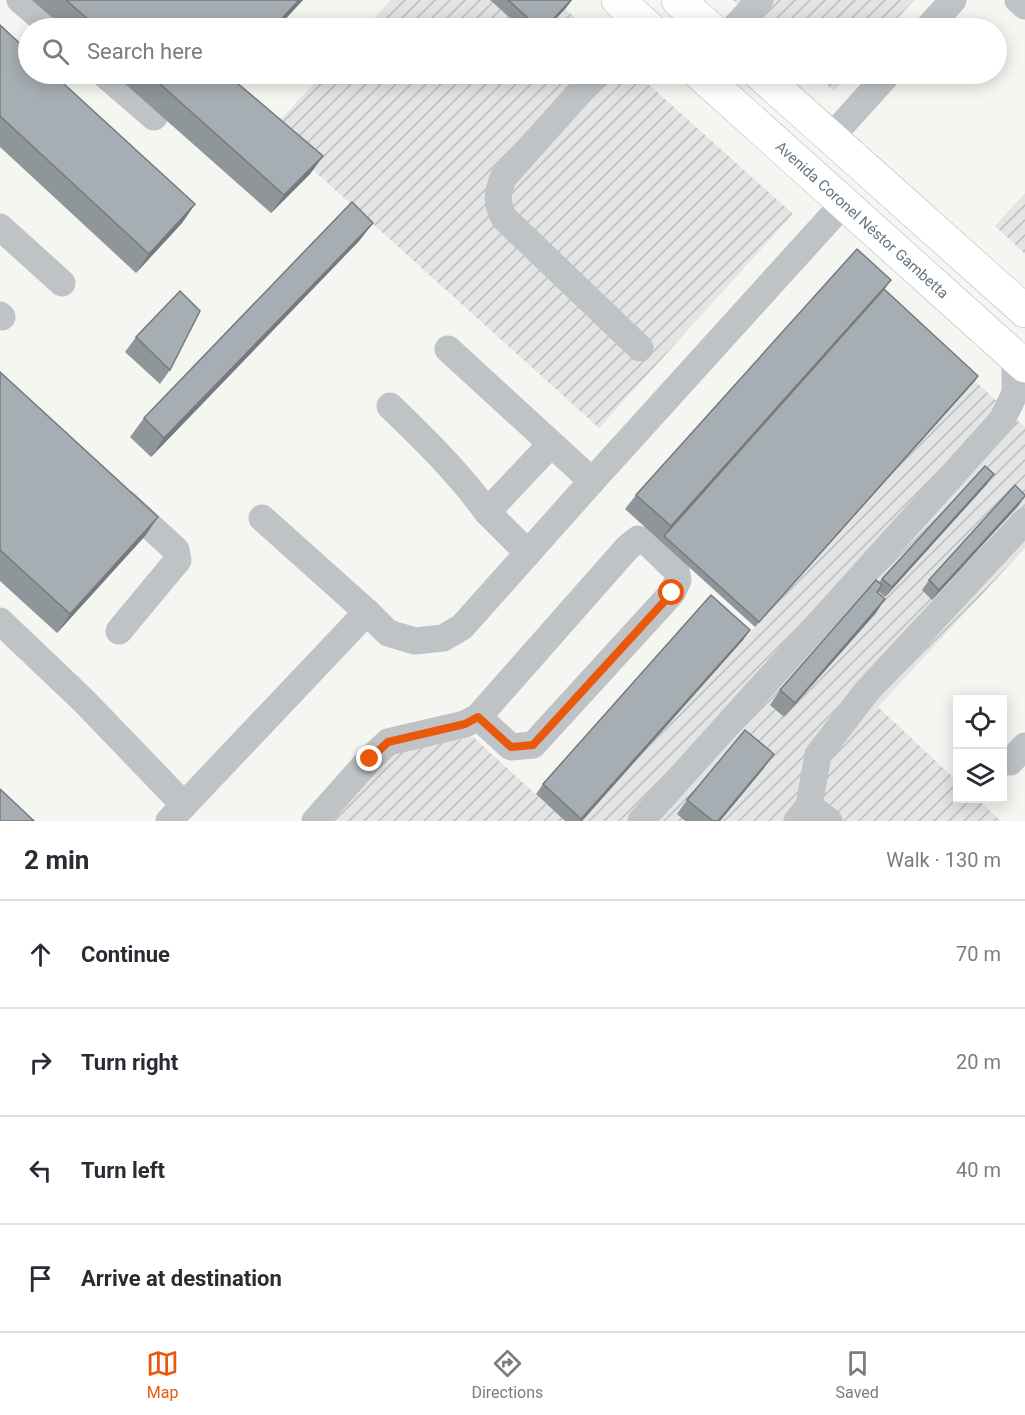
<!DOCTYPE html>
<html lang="en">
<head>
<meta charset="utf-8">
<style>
	:root { --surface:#fff; --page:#f7f7f7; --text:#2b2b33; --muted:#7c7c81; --line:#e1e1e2; --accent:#ea580c }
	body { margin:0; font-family:Roboto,sans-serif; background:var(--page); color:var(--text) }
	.controls { position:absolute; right:18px; bottom:18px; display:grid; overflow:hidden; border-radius:0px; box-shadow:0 3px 15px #0003 }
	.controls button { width:54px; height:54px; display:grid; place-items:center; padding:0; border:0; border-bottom:2px solid var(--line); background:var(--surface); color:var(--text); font:30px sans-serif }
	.stop { position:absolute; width:18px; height:18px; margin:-14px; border:4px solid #ea580c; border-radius:50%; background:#fff }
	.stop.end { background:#ea580c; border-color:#fff; box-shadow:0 2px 6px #0008 }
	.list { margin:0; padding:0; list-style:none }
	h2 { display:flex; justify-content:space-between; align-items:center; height:78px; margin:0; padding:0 24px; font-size:26px }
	h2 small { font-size:20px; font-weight:400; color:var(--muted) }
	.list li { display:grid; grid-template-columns:39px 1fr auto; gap:18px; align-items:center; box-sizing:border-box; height:108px; padding:0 24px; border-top:2px solid var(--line) }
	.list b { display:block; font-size:22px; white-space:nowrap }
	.list em { font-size:20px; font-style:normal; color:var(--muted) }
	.icon { flex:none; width:33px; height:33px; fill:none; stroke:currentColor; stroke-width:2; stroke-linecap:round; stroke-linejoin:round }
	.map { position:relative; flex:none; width:1025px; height:821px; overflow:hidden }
	.search { position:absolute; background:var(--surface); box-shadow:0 3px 15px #0003; left:18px; right:18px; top:18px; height:66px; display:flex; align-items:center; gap:15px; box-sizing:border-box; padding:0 21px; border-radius:33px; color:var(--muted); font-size:22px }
	.sheet { height:510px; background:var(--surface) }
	nav { display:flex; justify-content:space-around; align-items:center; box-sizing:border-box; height:84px; border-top:2px solid var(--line); background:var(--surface); font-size:16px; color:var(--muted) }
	nav a { display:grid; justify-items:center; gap:3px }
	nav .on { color:var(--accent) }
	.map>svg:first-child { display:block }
	.industrial { fill:url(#industrial-furrows) }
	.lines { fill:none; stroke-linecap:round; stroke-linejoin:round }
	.major-casing { stroke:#b0b5b8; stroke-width:34 }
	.minor { stroke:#bfc3c6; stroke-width:27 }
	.major { stroke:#fff; stroke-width:33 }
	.wall { fill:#8f969a }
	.shaded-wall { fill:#747a7d }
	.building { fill:#a6aeb3; stroke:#747a7d; stroke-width:1.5 }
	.route { stroke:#ea580c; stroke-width:8 }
	.labels { text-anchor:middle; stroke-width:6; stroke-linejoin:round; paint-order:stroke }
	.street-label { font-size:15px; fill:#667581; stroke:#fff }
</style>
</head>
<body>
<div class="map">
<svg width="1025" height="821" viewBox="0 0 1025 821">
	<defs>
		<pattern id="industrial-furrows" width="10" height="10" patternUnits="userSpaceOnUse" patternTransform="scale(1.5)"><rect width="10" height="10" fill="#e3e4e3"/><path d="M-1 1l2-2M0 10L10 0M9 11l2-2" fill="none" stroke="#bcbdbd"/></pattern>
	</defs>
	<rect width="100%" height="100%" fill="#f5f5f2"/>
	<g class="industrial">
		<path d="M391 0H490L521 28H365Z"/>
		<path d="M733 0H914L889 28H765Z"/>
		<path d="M565 9 587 28H547Z"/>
		<path d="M323 74H637L793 214 599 428 270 131Z"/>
		<path d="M815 74H849L834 91Z"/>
		<path d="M1025 193V254L995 226Z"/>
		<path d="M975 381 1025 427V548L878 707 957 781 958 798 977 799 1001 821H582Z"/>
		<path d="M473 737 565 821H333L394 752Z"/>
	</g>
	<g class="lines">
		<g class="major-casing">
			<g id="major">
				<path d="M618 0 649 28"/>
				<path d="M678 0 710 28"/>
				<path d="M700 74 1025 366"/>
				<path d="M760 74 1025 311"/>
			</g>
		</g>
		<g class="minor">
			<path d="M20 0 53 28"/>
			<path d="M1018 0 1025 6"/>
			<path d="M734 28 760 0"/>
			<path d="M928 28 953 0"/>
			<path d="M104 74 154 117"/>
			<path d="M596 74 503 178C497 195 496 202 504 218L640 348"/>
			<path d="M831 137 888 74"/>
			<path d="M0 227 62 283"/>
			<path d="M0 315 2 317"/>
			<path d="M448 349 592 481 844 203"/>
			<path d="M390 406C424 439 459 473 487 512L551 444"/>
			<path d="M487 512 528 553"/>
			<path d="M262 518 367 612 388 633 415 641 443 638 462 627 592 481"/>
			<path d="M0 621 84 701 184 805"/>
			<path d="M119 631 178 560 176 550 125 503"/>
			<path d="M1010 762 1025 746"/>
			<path d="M809 806 829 821"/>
			<path d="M169 821 367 612"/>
			<path d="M315 821 370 759 388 742 465 724 478 717 628 547 638 539 646 541 676 570 678 580 672 593 533 745 511 747 478 717"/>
			<path d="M641 821 1002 420 1015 393V357"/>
			<path d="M797 821 809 806 818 755 867 691 1025 521"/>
		</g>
		<use href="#major" class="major"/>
	</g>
	<g class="wall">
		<path d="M32 0H303L277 28H64Z"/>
		<path d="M490 0H572L565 9 547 28H521Z"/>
		<path d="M0 25 195 204 182 223 136 273 0 147Z"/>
		<path d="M114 74H236L231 78 323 156 310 174 271 213Z"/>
		<path d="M373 223 359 241 151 457 130 437 144 418Z"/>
		<path d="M891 280 884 289 978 376 755 627 625 509 636 495Z"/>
		<path d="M136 337 170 370 160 384 125 352Z"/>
		<path d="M0 372 158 517 145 536 57 633 0 581Z"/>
		<path d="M987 484 885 597 878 591 877 592 885 599 875 614 784 717 770 705 780 690 882 579Z"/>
		<path d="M1019 505 932 600 922 590 929 580Z"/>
		<path d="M750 630 743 640 582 821H565L536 794 543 784Z"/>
		<path d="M764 768 720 821H685L677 814 687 800Z"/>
	</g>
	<g class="shaded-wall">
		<path d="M299 0H303L277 28H273Z"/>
		<path d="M572 0 565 9 547 28H545Z"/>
		<path d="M231 74H236L216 95Z"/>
		<path d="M323 156 310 174 271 213 284 195Z"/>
		<path d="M195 204 182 223 136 273 149 254Z"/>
		<path d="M373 223 359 241 151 457 164 438Z"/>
		<path d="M891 280 881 294 664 536 671 526Z"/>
		<path d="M978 376 975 381 755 627 759 622Z"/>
		<path d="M994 474 987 484 885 597 892 587Z"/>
		<path d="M1025 496 1019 505 932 600 939 590Z"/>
		<path d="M158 517 145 536 57 633 70 614Z"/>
		<path d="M885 599 875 614 784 717 795 703Z"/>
		<path d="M750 630 743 640 582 821H580Z"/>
		<path d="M774 754 764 768 720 821H718Z"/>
	</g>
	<g class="building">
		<path d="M66 0H299L273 28H98Z"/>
		<path d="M508 0H571L545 28H539Z"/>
		<path d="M0 25 28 51V74H53L195 204 149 254 0 116Z"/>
		<path d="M149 74H231L229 76 323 156 284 195Z"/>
		<path d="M352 202 373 223 164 438 144 418Z"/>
		<path d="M857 249 891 280 671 526 636 495Z"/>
		<path d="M884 289 978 376 759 622 664 536Z"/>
		<path d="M180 291 200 311 170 370 136 337Z"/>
		<path d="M0 372 158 517 70 614 0 550Z"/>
		<path d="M985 466 994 474 892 587 882 579Z"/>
		<path d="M1015 485 1025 495V496L939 590 929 580Z"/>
		<path d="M876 580 882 585 877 592 885 599 795 703 780 690Z"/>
		<path d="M711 595 750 630 581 819 543 784Z"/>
		<path d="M745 730 774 754 718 821H713L687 800Z"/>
		<path d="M0 789 34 821H0Z"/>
	</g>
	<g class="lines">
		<path class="route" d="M370 759 388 742 465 724 478 717 511 747 533 745 672 593"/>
	</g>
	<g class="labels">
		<g class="street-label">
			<text transform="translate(862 220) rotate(42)" y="5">Avenida Coronel Néstor Gambetta</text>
		</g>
	</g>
</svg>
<div class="controls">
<button><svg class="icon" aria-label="locate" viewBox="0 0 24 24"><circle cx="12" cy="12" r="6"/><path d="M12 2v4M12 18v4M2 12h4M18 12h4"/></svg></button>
<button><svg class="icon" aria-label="layers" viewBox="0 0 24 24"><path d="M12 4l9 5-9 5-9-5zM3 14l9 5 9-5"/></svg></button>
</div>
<div class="stop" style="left:672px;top:593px"></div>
<div class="stop end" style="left:370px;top:759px"></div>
<div class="search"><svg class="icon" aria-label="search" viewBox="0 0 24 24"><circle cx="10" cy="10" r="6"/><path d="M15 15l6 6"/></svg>Search here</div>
</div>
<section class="sheet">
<h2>2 min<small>Walk · 130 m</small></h2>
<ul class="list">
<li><svg class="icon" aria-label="ahead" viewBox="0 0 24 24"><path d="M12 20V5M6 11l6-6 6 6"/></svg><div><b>Continue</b></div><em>70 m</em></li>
<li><svg class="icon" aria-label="right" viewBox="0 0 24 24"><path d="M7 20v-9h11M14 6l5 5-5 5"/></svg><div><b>Turn right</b></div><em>20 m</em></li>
<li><svg class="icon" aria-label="left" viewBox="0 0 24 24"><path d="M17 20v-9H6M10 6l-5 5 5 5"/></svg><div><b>Turn left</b></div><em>40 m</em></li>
<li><svg class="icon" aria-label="arrive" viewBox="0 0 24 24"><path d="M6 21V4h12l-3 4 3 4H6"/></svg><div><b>Arrive at destination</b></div></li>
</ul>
</section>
<nav>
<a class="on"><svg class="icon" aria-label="map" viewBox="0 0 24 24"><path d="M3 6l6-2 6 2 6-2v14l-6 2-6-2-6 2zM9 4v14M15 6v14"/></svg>Map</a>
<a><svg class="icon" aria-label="directions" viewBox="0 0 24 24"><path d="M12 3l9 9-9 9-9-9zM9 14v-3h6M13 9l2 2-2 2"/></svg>Directions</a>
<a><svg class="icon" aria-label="saved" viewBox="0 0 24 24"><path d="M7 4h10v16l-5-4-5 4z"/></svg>Saved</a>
</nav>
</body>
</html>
